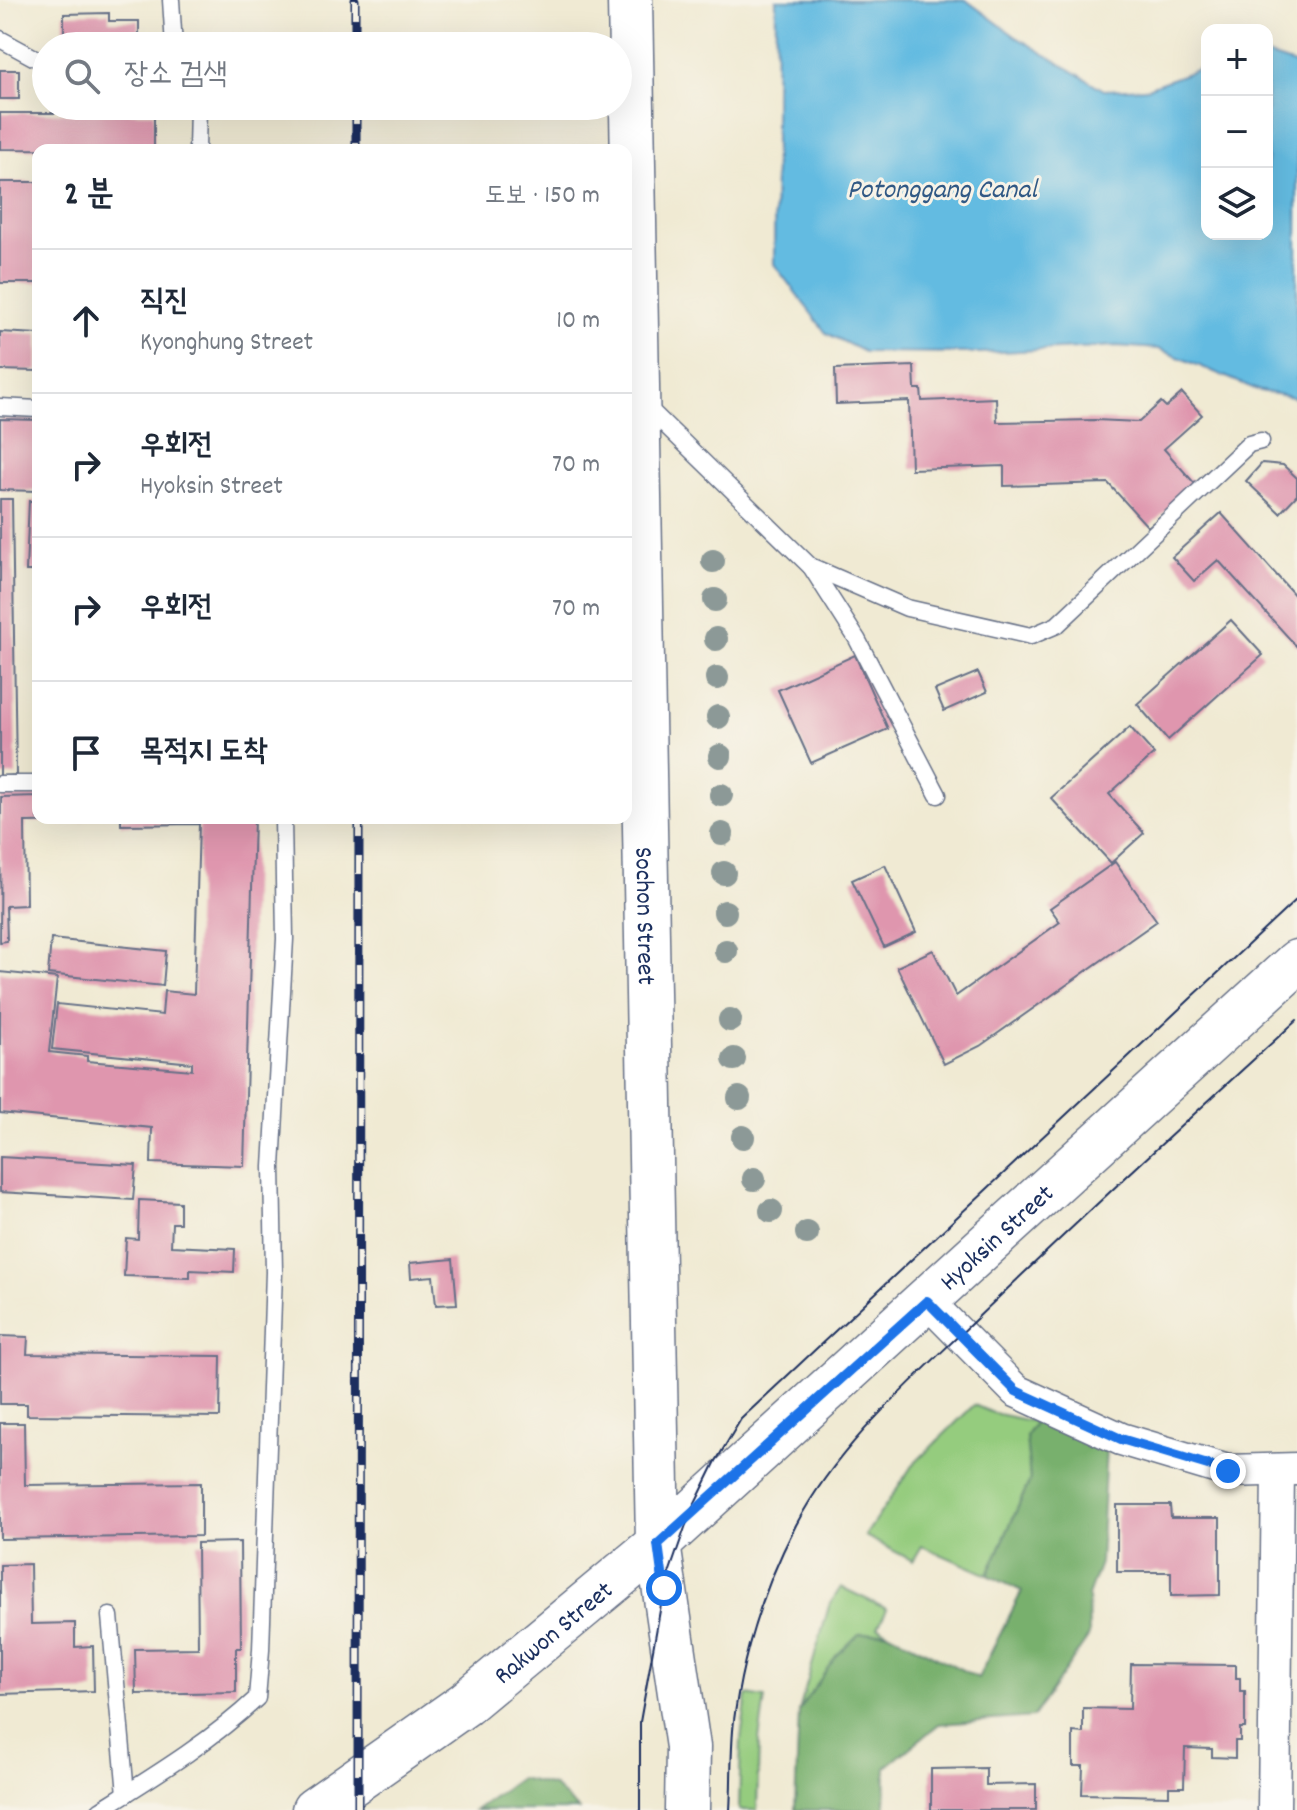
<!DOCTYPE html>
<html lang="ko">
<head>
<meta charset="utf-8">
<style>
	:root { --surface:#fff; --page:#f6f6f7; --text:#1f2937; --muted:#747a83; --line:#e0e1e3 }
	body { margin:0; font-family:Dekko,"Poor Story",sans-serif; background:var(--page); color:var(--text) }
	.controls { position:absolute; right:24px; top:24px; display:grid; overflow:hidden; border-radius:16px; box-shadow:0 8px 32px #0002 }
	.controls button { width:72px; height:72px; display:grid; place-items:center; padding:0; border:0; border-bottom:2px solid var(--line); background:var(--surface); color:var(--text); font:40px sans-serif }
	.stop { position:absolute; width:24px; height:24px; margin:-18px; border:6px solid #1a73e8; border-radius:50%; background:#fff }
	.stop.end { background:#1a73e8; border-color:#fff; box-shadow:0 2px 8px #0008 }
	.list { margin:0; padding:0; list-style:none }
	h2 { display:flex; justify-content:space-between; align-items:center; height:104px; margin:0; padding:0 32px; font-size:34px }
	h2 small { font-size:26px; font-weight:400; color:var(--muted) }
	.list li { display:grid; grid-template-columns:52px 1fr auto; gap:24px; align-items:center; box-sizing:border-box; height:144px; padding:0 32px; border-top:2px solid var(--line) }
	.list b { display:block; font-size:30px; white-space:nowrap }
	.list p { margin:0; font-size:26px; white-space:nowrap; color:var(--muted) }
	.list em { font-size:26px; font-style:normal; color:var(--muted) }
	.icon { flex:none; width:44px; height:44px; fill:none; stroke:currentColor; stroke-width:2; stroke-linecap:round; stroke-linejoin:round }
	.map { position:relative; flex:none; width:1297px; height:1810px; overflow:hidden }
	.search { position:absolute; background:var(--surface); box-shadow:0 8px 32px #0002; left:32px; top:32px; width:600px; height:88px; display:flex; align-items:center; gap:20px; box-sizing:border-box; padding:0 28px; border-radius:44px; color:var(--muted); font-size:30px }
	.panel { position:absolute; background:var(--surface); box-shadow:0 8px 32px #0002; left:32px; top:144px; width:600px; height:680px; border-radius:16px }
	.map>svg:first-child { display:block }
	.green { fill:#95cc7e; stroke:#587e6e; stroke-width:2 }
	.forest { fill:#78b06d; stroke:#4a7066; stroke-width:2 }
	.water { fill:#64bbe1; stroke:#4075a0; stroke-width:2 }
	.building { fill:#df96ae }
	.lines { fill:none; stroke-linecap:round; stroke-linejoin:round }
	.lane-casing { stroke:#667087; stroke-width:19 }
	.street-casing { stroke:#667087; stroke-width:35 }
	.primary-casing { stroke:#667087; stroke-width:47 }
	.lane { stroke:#fff; stroke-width:16 }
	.street { stroke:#fff; stroke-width:32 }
	.primary { stroke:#fff; stroke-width:44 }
	.tram { stroke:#1b2f5e; stroke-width:2 }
	.rail-casing { stroke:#1b2f5e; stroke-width:9 }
	.rail { stroke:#f7f3e8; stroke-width:6; stroke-dasharray:18; stroke-linecap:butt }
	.tree { fill:#8c9997 }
	.route { stroke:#1a73e8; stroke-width:10 }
	.labels { text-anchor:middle; stroke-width:6; stroke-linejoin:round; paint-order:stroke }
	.street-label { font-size:26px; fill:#1b2f5e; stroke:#f7f3e8 }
	.water-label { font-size:28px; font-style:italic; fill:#315985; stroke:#f7f3e8 }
</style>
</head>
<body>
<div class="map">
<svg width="1297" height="1810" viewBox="0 0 1297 1810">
	<rect width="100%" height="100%" fill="#f7f3e8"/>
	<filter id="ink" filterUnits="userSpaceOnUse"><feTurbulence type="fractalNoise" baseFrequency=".0125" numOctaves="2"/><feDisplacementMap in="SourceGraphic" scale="16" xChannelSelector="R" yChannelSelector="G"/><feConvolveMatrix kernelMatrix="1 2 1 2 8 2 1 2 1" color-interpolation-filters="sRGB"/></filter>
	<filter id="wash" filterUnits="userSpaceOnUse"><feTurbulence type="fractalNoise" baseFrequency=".006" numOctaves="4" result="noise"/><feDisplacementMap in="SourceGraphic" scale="32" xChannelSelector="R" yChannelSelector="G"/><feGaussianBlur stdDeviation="1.8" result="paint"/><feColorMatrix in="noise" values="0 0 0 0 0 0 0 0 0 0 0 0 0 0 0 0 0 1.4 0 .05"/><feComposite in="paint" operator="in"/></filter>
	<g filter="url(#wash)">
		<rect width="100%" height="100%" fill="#f0ead3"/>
		<g class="green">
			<path d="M974 1405 993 1413 1035 1422 1026 1436 1030 1480 988 1575 922 1546 913 1561 865 1536 912 1466Z"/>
			<path d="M841 1587 887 1609 878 1627 888 1632 859 1635 799 1711 829 1606Z"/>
			<path d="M747 1695 765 1698 759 1740 757 1810H739L741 1739Z"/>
		</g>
		<g class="forest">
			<path d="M1035 1422 1054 1423 1106 1448 1100 1563 1088 1596 1089 1636 1033 1717 939 1724 886 1767 885 1810H795L799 1711 836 1656 859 1634 888 1632 978 1678 1022 1591 988 1575 1030 1480 1026 1436Z"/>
			<path d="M520 1778 553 1786 579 1810H475Z"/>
		</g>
		<path class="water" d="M776 0H966L1015 36 1104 90 1147 88 1207 66V234H1267V55L1297 65V398L1260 391 1159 349 1117 346 980 353 864 352 826 333 774 264Z"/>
		<g id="blocks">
			<g class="building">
				<path d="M109 13V21H139V46H64V14Z"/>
				<rect x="0" y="70" width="19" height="29"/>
				<path d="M0 113H154V150L0 149Z"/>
				<rect x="0" y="182" width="38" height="101"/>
				<path d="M0 332 38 334V371L0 370Z"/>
				<path d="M914 366 915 389H921L922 401 996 398 997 422 1095 420 1139 422 1161 402 1166 407 1182 393 1202 415 1164 449 1196 485 1148 527 1108 483 1004 486V466L911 469 909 401 836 404 835 369Z"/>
				<path d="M0 419 38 420V491L0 490Z"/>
				<path d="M1262 463 1283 465 1297 478V495L1280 513 1246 481Z"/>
				<path d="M0 499H12L16 775 0 776Z"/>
				<path d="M29 501H38V571H26Z"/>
				<path d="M1221 513 1297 598V647L1218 560 1194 581 1172 557Z"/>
				<path d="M1231 620 1263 655 1168 740 1137 704Z"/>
				<path d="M855 655 888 729 811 763 778 690Z"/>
				<path d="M978 672 987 692 944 711 935 690Z"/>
				<path d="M1130 727 1154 754 1109 794 1144 833 1111 863 1051 798Z"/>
				<path d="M38 796V818H83V821L25 822 26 905 6 906 7 941 0 942 1 797Z"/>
				<path d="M121 818H254L244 1166 151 1163 152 1128 0 1113V972L57 978 49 1052 87 1056V1061L192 1070V1063L52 1049 57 1004 162 1015 164 991 194 994 199 824 121 825Z"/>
				<path d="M1115 862 1157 921 980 1046 944 1064 897 967 933 950 956 996 1060 922 1050 908Z"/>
				<path d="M885 865 916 932 884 947 852 880Z"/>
				<path d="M51 939 166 951 163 986 48 974Z"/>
				<path d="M0 1157 136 1165 133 1200 0 1192Z"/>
				<path d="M139 1200 180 1202V1223H172L171 1246 235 1249 234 1272 190 1270V1278L124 1276 126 1238 138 1239Z"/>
				<path d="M453 1259 457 1304 436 1305 433 1276 411 1278 410 1263Z"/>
				<path d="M0 1336 28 1337 27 1354 221 1356 220 1417 27 1415V1404H0Z"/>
				<path d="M0 1423H24L25 1485 201 1483V1536L0 1539Z"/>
				<path d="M1117 1505H1170L1171 1518H1220V1595L1171 1596V1572H1117Z"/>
				<path d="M240 1542 241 1648H236V1692L136 1694 135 1649 198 1648 197 1543Z"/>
				<path d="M30 1564 31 1624 75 1623V1647L93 1646 94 1691 0 1694V1565Z"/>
				<path d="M1131 1664 1236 1665V1678H1240V1691H1245V1728H1240V1741H1235V1758L1212 1757V1749L1185 1748 1184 1787H1169V1796L1082 1794 1083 1766H1073V1732L1083 1733V1708L1130 1709Z"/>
				<path d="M986 1768V1785L1036 1784V1810H931V1769Z"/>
			</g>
		</g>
	</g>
	<g filter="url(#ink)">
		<use href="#blocks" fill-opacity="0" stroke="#667087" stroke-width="2"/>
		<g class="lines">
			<g class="lane-casing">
				<g id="lane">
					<path d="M171 0 174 46"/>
					<path d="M0 39 46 64"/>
					<path d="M197 150 198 106"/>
					<path d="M646 406 810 566 907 608 1031 636 1057 625 1249 444 1261 441"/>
					<path d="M0 407 38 409"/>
					<path d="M811 567 857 639 938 795"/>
					<path d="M0 784H38"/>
					<path d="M110 1616 126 1794"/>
					<path d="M100 1810C154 1776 210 1742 257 1698L261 1650 274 1272 272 1167 285 939 283 818"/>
				</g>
			</g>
			<g class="street-casing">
				<g id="street">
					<path d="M927 1301 1016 1391 1121 1439 1228 1471 1297 1469"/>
					<path d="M1274 1810 1278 1470"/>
				</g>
			</g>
			<g class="primary-casing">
				<g id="primary">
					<path id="s1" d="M630 0 658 1544 688 1747 687 1810"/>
					<path id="s2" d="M314 1810 465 1704 658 1544 1297 962"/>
				</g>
			</g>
			<use href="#lane" class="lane"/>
			<use href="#street" class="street"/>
			<use href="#primary" class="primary"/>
			<g class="tram">
				<path d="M640 1810V1722L664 1588 689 1516 716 1461 741 1419 1297 899"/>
				<path d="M730 1810C732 1778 730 1745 735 1713 744 1649 766 1583 796 1525 838 1445 911 1382 974 1321 1080 1218 1188 1119 1297 1020"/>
			</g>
			<g class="rail-casing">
				<g id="rail">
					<path d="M355 0V46"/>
					<path d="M356 106V150"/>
					<path d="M358 1810 359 818"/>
				</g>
			</g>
			<use href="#rail" class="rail"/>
		</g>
		<g class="tree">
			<circle cx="713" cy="561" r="12"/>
			<circle cx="715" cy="600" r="12"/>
			<circle cx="716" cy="639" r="12"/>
			<circle cx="717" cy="678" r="12"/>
			<circle cx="718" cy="717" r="12"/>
			<circle cx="720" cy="756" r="12"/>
			<circle cx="721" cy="795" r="12"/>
			<circle cx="722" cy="834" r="12"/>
			<circle cx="724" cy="873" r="12"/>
			<circle cx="725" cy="912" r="12"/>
			<circle cx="726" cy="951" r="12"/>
			<circle cx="730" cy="1020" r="12"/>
			<circle cx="734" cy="1059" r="12"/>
			<circle cx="739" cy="1098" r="12"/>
			<circle cx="743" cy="1137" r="12"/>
			<circle cx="754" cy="1179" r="12"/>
			<circle cx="771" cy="1211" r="12"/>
			<circle cx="807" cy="1233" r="12"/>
		</g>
	</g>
	<g class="lines" filter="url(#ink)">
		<path class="route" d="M664 1588 658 1544 927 1301 1016 1391 1121 1439 1228 1471"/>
	</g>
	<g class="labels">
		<g class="street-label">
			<text dy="9" stroke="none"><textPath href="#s1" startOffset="916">Sochon Street</textPath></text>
			<text dy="9" stroke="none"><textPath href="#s2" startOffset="892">Hyoksin Street</textPath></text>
			<text dy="9" stroke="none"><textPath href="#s2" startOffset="298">Rakwon Street</textPath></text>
		</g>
		<g class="water-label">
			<text x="942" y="197">Potonggang Canal</text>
		</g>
	</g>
</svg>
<div class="controls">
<button>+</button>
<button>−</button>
<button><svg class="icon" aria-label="layers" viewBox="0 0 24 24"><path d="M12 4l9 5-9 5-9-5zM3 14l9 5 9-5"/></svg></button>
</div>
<div class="stop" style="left:664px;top:1588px"></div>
<div class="stop end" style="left:1228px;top:1471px"></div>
<div class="search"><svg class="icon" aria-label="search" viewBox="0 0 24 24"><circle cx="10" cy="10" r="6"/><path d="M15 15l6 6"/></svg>장소 검색</div>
<section class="panel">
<h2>2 분<small>도보 · 150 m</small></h2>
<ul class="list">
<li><svg class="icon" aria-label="ahead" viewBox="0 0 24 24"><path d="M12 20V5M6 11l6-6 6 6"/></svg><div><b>직진</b><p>Kyonghung Street</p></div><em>10 m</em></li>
<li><svg class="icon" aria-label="right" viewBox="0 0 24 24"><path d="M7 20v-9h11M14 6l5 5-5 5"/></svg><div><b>우회전</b><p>Hyoksin Street</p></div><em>70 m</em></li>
<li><svg class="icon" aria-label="right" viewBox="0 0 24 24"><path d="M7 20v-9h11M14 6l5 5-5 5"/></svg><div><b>우회전</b></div><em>70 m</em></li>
<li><svg class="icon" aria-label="arrive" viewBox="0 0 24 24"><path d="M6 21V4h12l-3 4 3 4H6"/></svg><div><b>목적지 도착</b></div></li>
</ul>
</section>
</div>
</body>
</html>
